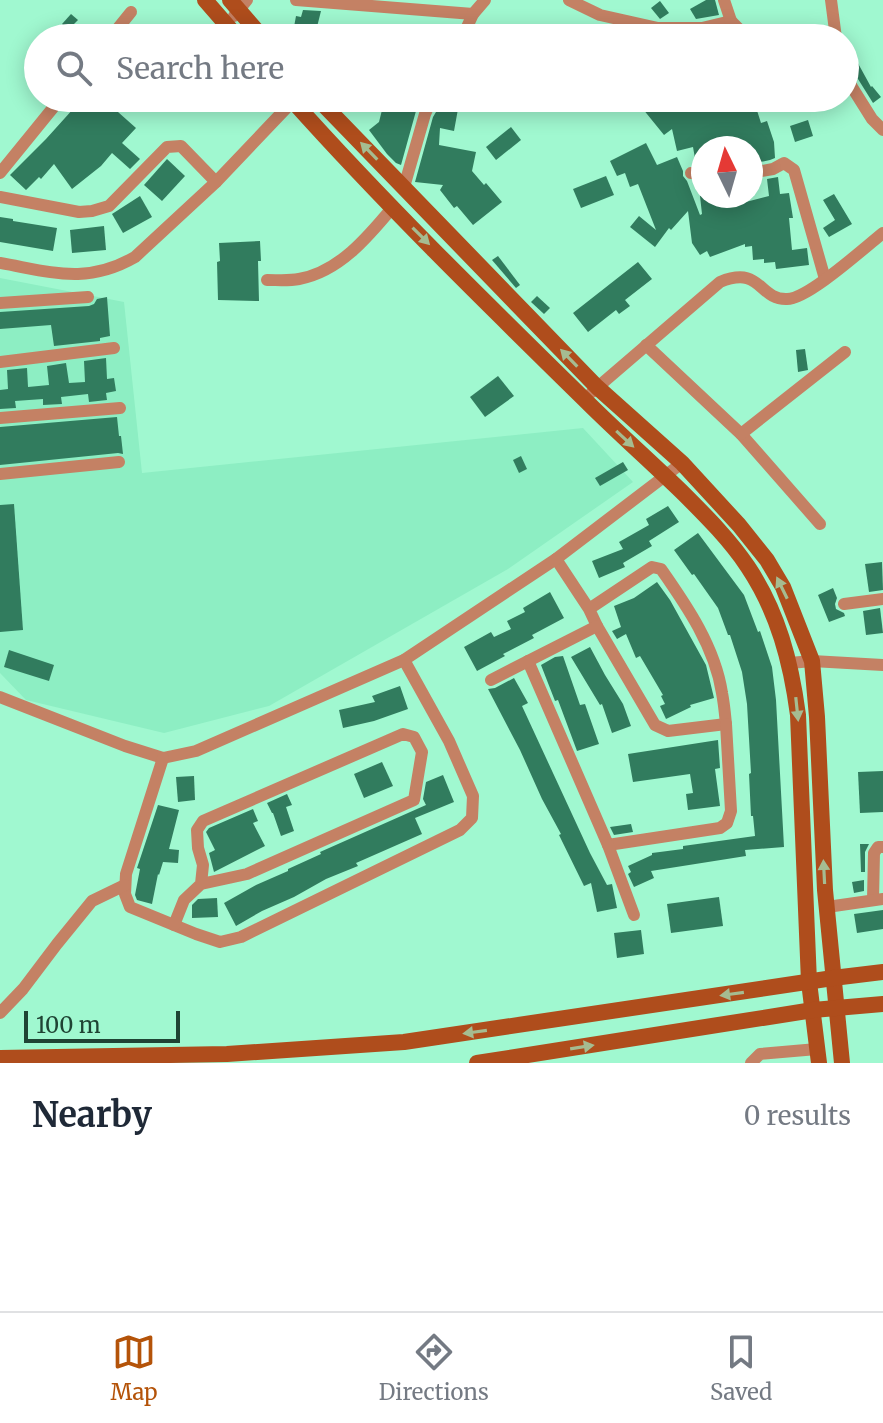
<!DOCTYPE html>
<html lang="en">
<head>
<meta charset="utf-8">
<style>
	:root { --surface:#fff; --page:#f2f2f3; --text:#1f2937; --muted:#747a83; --line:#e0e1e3; --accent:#b45309 }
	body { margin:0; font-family:Merriweather,serif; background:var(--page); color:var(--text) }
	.compass { position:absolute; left:691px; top:136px; width:72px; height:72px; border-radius:50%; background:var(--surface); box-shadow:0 4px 20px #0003; rotate:355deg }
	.scale { position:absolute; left:24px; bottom:20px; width:156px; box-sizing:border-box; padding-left:8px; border:4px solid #1f4434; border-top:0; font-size:22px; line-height:28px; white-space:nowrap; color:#1f4434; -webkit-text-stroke:6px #a0f8d0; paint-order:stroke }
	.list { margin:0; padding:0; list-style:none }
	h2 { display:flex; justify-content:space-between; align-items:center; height:104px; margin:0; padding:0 32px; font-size:34px }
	h2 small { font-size:26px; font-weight:400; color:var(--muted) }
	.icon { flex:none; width:44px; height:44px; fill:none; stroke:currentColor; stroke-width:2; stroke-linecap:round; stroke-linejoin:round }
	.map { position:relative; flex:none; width:883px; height:1063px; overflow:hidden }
	.search { position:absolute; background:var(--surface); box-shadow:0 4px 20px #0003; left:24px; right:24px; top:24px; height:88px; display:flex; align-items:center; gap:20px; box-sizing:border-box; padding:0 28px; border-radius:44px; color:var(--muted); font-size:30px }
	.sheet { height:248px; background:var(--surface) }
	nav { display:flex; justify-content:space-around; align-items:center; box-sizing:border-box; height:112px; border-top:2px solid var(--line); background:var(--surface); font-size:22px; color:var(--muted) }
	nav a { display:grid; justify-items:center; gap:4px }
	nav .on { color:var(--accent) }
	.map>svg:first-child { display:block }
	.built { fill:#8deec3 }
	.building { fill:#317c5e }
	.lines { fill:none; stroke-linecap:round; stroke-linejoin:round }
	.street { stroke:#c48164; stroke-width:12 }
	.secondary { stroke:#af4d1c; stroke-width:16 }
	.oneway { fill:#a5bc91 }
</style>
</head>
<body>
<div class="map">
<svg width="883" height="1063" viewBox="0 0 883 1063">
	<rect width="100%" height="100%" fill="#a0f8d0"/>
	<path class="built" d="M0 278 124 302 142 473 583 428 633 482 508 569 269 706 164 733 26 700 0 673Z"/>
	<g class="building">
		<path d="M706 0H715L719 15 696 19 690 9Z"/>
		<path d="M660 1 669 13 660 19 651 8Z"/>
		<path d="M303 10 321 11 316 31 312 30 310 38H294L304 29 294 27 296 16 301 17Z"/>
		<path d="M71 14 78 20 68 30 62 24Z"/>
		<path d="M854 56 871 87 872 86 881 97 873 103 853 71 845 67V61Z"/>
		<path d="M83 98H114L109 104 136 128 122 143 140 159 130 169 112 153 101 166 72 189 54 164 41 179 39 177 26 190 10 175 46 139Z"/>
		<path d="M385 98 422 99 416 111 401 165 396 163 387 154 369 130 379 122Z"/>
		<path d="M447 98H460L454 131 440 128 439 145 476 152 472 171 484 185 486 183 502 202 473 225 457 206 454 208 440 190 443 185 415 182 433 117 436 112H442L443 103 445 104Z"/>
		<path d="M634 98H656L660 103 680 98H753L761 123 767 121 774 142 775 158 770 160 751 164V148H703V164H696L693 147 677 151 672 129 664 135Z"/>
		<path d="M808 120 813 136 795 142 790 126Z"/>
		<path d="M511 127 521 140 496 160 486 147Z"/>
		<path d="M646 143 657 165 677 157 683 171V176L687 181 700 215 702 214 700 196H725L727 201 741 198 742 203 769 196 767 179 778 177 780 194 789 193 793 218H789L792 250 807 248 809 265 776 269 775 262 764 263V259L753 260 752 246 745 247V244L710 257 707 251 700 255 692 243 688 211 671 230 669 228 655 247 630 227 639 216 656 230 638 184 630 187 625 173 617 176 610 161Z"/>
		<path d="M167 159 185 176 162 201 144 185Z"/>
		<path d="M606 176 614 195 581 208 573 189Z"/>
		<path d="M834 194 852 224 829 237 823 228 835 220 823 200Z"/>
		<path d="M140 196 152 217 123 233 112 214Z"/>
		<path d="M0 217 13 219V221L57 228 53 251 0 242Z"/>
		<path d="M104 226 106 250 72 253 70 230Z"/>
		<path d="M260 241 261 261H258L259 301 218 300 217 262 220 261 219 243Z"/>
		<path d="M498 256 520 285 516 288 492 260Z"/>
		<path d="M638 262 652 279 625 300 630 306 619 314 616 310 588 332 573 313Z"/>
		<path d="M537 296 550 308 544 314 531 302Z"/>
		<path d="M107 297 110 336 100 338V341L54 346 51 325 0 329V312L89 306 94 304 97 299Z"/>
		<path d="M805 349 808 370 798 372 796 350Z"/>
		<path d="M106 358 107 379 114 378 116 391 106 393 107 400 89 402 88 394 61 397 62 404 43 405V399L15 401 16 408 0 409V390L8 389 7 370 27 368 28 387 49 385 47 366 66 363 69 383 85 382 84 361Z"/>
		<path d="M498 376 514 396 485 417 470 397Z"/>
		<path d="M117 417 119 436H121L123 454 118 453 0 465V427Z"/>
		<path d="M521 456 527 469 519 473 513 460Z"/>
		<path d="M623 462 628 470 600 486 595 478Z"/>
		<path d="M14 504 23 630 0 632V505Z"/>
		<path d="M668 506 679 522 649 541 652 546 623 563 625 567 599 578 592 561 623 549 619 542 649 525 646 519Z"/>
		<path d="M698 533 744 595 758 632 760 631 772 667 776 700 784 847 745 850 746 856 651 871 654 878 634 887 628 874 631 872 628 866 652 855V853L683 849V846L755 836 753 816H751L749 774 751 773 747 704 742 672 730 635H728L718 608 694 574 692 575 674 550Z"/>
		<path d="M882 562 883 590 869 592 865 564Z"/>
		<path d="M657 582 670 600 706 665 714 698 690 705 691 707 666 719 660 706 665 704 661 696 663 695 640 656 636 658 626 634 617 639 612 631 621 627 614 606 634 598Z"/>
		<path d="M833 588 837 598 835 604 836 609 844 613 845 616 829 622 818 595Z"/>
		<path d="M550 592 564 618 532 635 534 638 503 654 505 656 477 671 464 647 491 632 494 637 511 629 507 621 525 612 523 608Z"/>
		<path d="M880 608 883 633 866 635 863 611Z"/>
		<path d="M590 647 605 675 623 704 631 726 612 733 602 704 600 705 571 657Z"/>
		<path d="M9 650 54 665 49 681 4 667Z"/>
		<path d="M563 656 580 705 585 704 599 744 577 751 558 700 555 701 541 665 555 657Z"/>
		<path d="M514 678 528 703 522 706 590 853 607 885 612 884 617 908 597 912 591 883 584 886 559 835 561 834 542 799 520 750 488 689 495 688Z"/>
		<path d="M400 686 408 709 374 721 343 728 339 710 375 702 372 696Z"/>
		<path d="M718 740 720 768 715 769 720 806 688 810 686 794 693 793 690 774 633 782 628 754Z"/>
		<path d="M382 762 393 786 364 798 354 774Z"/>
		<path d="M883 771V812L860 813 858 772Z"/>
		<path d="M443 775 454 802 415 818 422 834 356 863 358 866 326 879 294 897 262 911 236 926 224 903 256 885 288 871V869L321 854 320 852 426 805 423 799 426 782Z"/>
		<path d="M194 776 195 800 178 802 176 777Z"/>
		<path d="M287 794 292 805 286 807 294 831 281 836 273 813H272L267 803Z"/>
		<path d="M158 805 179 810 169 849 179 850 178 863 163 862 159 875 158 874 152 904 137 900 135 895 140 869 137 868Z"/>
		<path d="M253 809 258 821 253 823 265 846 214 872 209 853 215 850 206 832 209 828Z"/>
		<path d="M631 824 633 832 614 835 610 827Z"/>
		<path d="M860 844H869L865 852V872H861Z"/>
		<path d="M864 880V891L854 893 852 882Z"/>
		<path d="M719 897 723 926 671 933 667 904Z"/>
		<path d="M217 898 218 917 192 918V905L198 899Z"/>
		<path d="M883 910V929L857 933 854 914Z"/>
		<path d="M641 930 644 954 617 958 614 933Z"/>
	</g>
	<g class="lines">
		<g class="street">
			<path d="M296 0 473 14"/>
			<path d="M569 0 600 15 658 28H702L731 21 740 30 742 38"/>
			<path d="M724 0 731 21"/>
			<path d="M831 0 836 38"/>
			<path d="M234 16 247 0"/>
			<path d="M110 38 131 12"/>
			<path d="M462 38 473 14 485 0"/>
			<path d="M845 76 872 119 883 130"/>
			<path d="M0 173 61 98"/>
			<path d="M691 173 703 174"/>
			<path d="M751 173 773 169 784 163 794 170 825 279"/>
			<path d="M404 187 425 114 432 98"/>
			<path d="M0 197 79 212 92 211 109 206 167 147 181 146 216 182"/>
			<path d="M0 263C52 272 86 285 135 257L216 182 293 101"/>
			<path d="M267 280C278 280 289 281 299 279 339 272 368 237 393 207"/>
			<path d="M0 303 88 297"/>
			<path d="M646 345 741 434 820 524"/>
			<path d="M0 362 114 348"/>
			<path d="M592 392 720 282C762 265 758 300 787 299 808 299 864 248 883 233"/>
			<path d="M0 418 120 408"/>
			<path d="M741 434 845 352"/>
			<path d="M0 474 119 462"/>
			<path d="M556 559 589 609 597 626 655 725 668 731 726 724C725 714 724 703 722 693 715 647 687 606 661 569L652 567 589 609"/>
			<path d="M844 604 883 599"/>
			<path d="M528 661 608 845 720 828 727 823 731 811 726 724"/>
			<path d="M790 663 812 661 883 665"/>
			<path d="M491 680 597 626"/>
			<path d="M0 697 125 746 163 758 196 751 404 660 556 559 682 463"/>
			<path d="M163 758 126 874 125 894 130 907 196 934 220 942 241 937 460 830 472 818 473 796 449 741 404 660"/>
			<path d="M608 845 634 915"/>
			<path d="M873 900 874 853 878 847H883"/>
			<path d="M827 907 883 899"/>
			<path d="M174 925 184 900 201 884 247 874 414 800 422 752 414 737 403 734 203 821 197 830 198 848 203 865 201 884"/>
			<path d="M0 1013 23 989 57 944 92 901 125 885"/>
			<path d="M751 1063 760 1054 817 1049"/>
		</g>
		<g class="secondary">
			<path d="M205 0 238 38"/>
			<path d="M230 0 263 38"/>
			<path d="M290 98C383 202 483 300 583 398 616 431 651 462 684 494 707 517 730 540 748 567 778 612 791 662 798 715L809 982 819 1063"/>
			<path d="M317 98 597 387 682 463 739 525 767 560 783 587 812 661 817 717 825 890 842 1063"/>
			<path d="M0 1058 227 1054 404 1042 833 978 883 972"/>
			<path d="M477 1063 813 1010 883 1004"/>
		</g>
	</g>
	<defs><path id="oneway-solid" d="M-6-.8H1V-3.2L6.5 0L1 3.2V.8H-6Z" transform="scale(2)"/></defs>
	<g class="oneway">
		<use href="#oneway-solid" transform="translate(369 151) rotate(-134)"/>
		<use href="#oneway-solid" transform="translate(421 236) rotate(45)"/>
		<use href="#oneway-solid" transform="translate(569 358) rotate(-134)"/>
		<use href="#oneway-solid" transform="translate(625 439) rotate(43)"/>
		<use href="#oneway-solid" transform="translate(782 588) rotate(-116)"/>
		<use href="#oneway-solid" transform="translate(797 709) rotate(84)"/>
		<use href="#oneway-solid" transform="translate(824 872) rotate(-93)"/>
		<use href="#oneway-solid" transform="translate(732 994) rotate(172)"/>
		<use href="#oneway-solid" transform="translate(475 1032) rotate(172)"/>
		<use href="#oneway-solid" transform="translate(582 1047) rotate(-9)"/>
	</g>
</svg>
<svg class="compass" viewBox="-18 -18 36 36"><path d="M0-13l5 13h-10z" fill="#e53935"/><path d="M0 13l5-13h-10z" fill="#747a83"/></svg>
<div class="scale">100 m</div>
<div class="search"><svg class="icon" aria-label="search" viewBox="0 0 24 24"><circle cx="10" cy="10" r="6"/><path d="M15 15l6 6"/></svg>Search here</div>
</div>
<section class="sheet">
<h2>Nearby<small>0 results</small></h2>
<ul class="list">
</ul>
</section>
<nav>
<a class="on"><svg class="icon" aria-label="map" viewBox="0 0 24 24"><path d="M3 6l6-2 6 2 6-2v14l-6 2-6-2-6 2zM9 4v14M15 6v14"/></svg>Map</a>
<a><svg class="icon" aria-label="directions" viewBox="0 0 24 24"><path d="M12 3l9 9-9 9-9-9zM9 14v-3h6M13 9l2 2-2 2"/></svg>Directions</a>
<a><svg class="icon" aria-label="saved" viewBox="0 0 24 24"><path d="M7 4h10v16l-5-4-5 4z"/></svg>Saved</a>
</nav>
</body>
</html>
